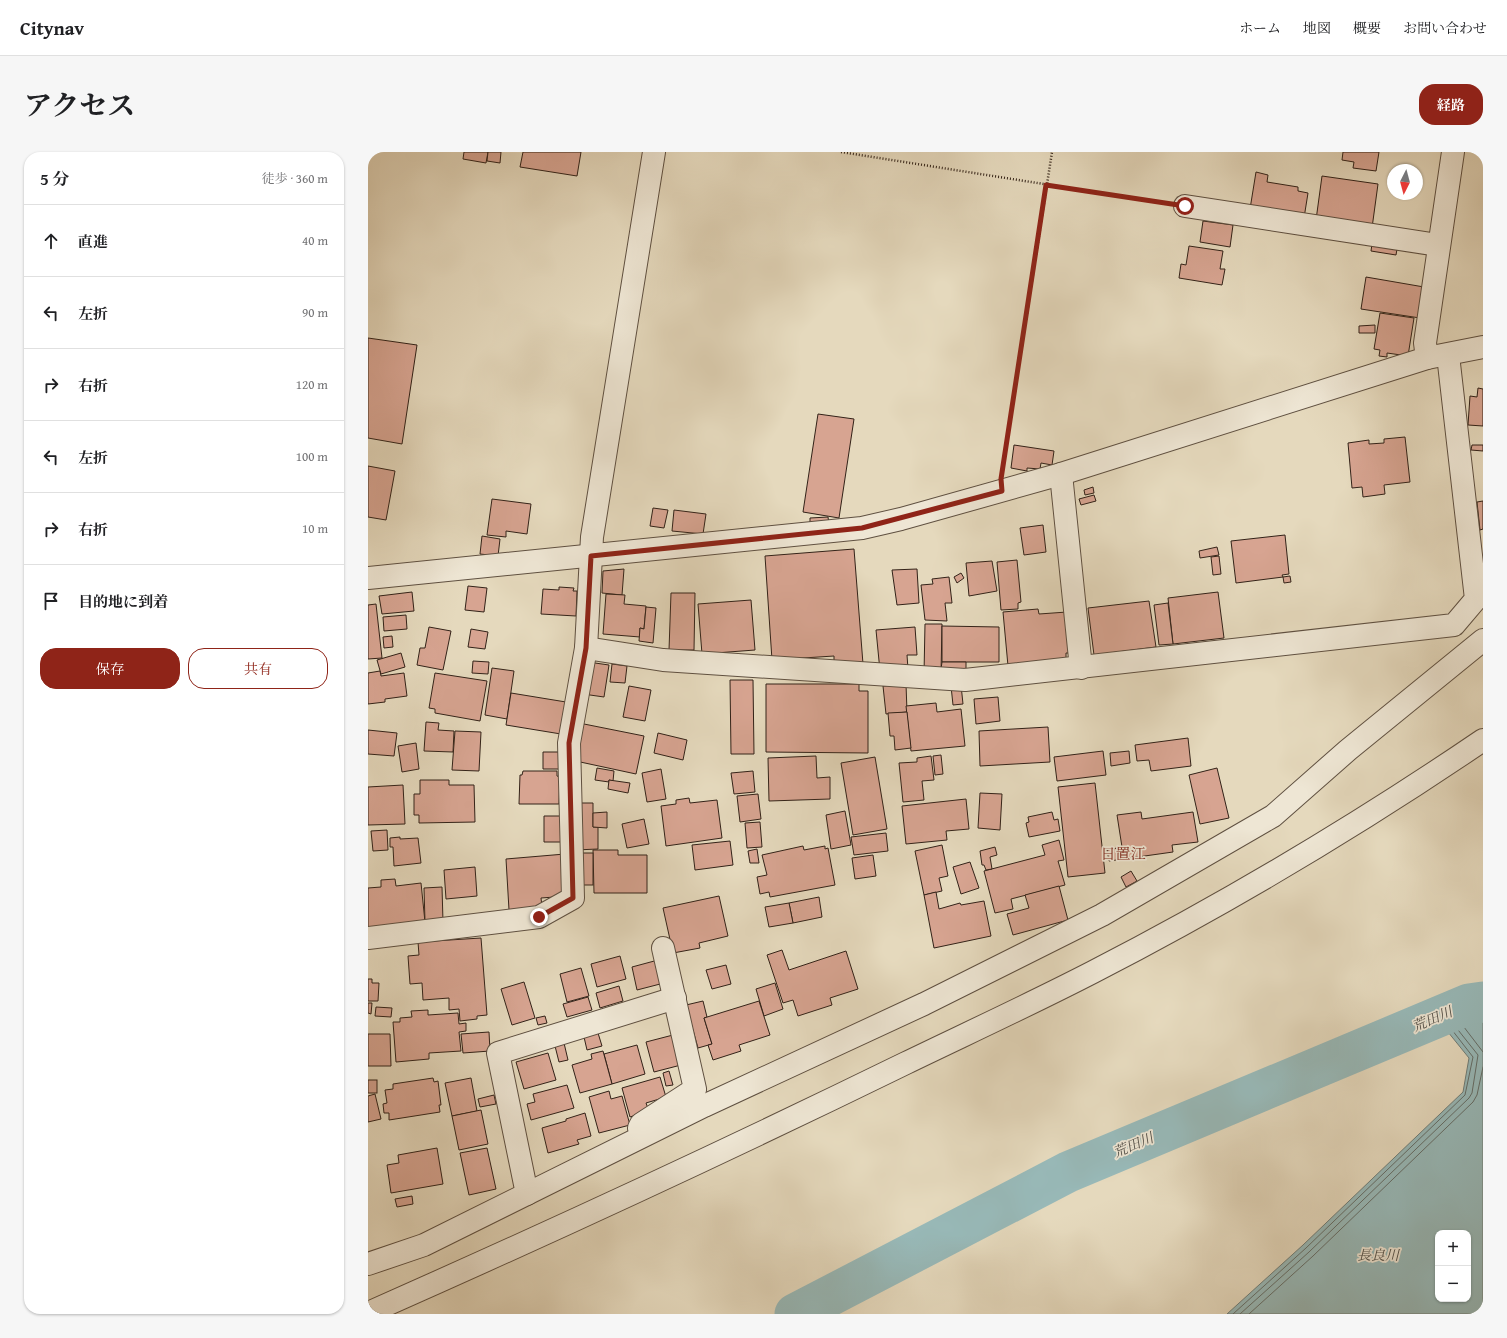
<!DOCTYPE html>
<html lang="ja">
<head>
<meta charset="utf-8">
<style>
	:root { --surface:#fff; --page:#f6f6f6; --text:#202124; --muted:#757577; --line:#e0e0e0; --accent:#8f2418 }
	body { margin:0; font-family:"Gentium Book Plus","Noto Serif JP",serif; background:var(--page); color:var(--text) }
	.controls { position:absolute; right:12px; bottom:12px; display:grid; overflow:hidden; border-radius:8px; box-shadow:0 1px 3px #0004 }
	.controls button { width:36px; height:36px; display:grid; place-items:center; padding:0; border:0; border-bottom:1px solid var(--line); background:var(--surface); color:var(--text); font:20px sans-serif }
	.compass { position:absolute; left:1019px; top:12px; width:36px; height:36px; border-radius:50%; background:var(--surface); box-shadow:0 1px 3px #0004; rotate:186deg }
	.stop { position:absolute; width:12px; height:12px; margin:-9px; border:3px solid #8f2418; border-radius:50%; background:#fff }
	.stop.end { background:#8f2418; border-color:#fff; box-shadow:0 1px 4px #0008 }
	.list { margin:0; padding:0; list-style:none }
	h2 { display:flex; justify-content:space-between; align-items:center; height:52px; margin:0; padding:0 16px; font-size:17px }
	h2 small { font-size:13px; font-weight:400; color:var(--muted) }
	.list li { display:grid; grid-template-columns:26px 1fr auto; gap:12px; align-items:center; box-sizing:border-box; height:72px; padding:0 16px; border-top:1px solid var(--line) }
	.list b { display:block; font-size:15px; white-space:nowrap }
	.list em { font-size:13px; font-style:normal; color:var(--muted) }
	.actions { display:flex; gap:8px; padding:12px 16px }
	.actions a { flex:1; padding:9px 0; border:1px solid var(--accent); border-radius:16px; text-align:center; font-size:14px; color:var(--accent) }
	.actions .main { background:var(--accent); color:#fff }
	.icon { flex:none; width:22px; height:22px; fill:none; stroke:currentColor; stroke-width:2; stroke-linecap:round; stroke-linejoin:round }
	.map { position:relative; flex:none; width:1115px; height:1162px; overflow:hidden; border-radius:16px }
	header { display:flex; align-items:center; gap:24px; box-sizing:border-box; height:56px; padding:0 20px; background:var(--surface); border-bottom:1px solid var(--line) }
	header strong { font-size:19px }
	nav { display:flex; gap:22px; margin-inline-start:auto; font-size:14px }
	.intro { display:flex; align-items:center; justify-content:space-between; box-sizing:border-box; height:96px; padding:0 24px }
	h1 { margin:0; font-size:28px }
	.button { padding:10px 18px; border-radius:16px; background:var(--accent); color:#fff; font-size:14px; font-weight:700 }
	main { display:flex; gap:24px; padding:0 24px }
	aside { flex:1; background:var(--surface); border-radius:16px; box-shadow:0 1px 3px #0004 }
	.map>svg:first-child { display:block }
	.water { fill:#98b9b8; stroke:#6f7d78; fill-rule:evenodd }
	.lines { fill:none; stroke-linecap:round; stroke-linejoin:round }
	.shore { stroke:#656e68; stroke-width:1 }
	.river { stroke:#98b9b8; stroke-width:41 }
	.building { fill:#d7a491; stroke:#322218 }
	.minor-casing { stroke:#5f5041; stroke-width:24 }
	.path { stroke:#322218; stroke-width:2.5; stroke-dasharray:1 2; stroke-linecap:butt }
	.minor { stroke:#eee6d4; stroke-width:22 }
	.route { stroke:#8f2418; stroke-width:5 }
	.labels { text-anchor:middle; stroke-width:3.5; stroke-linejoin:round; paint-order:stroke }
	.water-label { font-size:14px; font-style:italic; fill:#514f48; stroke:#eee6d4 }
	.quarter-label { font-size:15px; fill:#7a1f14; stroke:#eee6d4 }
</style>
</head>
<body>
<header>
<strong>Citynav</strong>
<nav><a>ホーム</a><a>地図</a><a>概要</a><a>お問い合わせ</a></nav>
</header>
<div class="intro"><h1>アクセス</h1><a class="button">経路</a></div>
<main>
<aside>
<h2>5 分<small>徒歩 · 360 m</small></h2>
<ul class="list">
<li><svg class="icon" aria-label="ahead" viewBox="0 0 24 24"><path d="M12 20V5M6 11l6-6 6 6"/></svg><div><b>直進</b></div><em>40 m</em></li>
<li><svg class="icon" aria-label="left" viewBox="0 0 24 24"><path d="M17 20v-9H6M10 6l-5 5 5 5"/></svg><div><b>左折</b></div><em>90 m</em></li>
<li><svg class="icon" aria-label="right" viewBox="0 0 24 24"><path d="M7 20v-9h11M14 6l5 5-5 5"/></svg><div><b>右折</b></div><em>120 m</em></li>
<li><svg class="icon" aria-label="left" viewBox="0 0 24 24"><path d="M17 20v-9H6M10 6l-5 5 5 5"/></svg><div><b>左折</b></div><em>100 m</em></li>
<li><svg class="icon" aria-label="right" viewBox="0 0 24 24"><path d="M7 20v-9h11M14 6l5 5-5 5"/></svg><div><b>右折</b></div><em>10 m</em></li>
<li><svg class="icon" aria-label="arrive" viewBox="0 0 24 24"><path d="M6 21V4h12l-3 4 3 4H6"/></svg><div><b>目的地に到着</b></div></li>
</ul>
<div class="actions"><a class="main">保存</a><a>共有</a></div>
</aside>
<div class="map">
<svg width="1115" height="1162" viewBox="0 0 1115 1162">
	<rect width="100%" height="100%" fill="#e5d9bd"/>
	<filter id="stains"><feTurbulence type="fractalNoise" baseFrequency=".005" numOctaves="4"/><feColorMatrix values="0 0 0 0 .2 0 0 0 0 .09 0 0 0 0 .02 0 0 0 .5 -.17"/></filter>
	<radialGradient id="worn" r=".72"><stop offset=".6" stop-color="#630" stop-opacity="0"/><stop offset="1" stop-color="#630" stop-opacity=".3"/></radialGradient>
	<path class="water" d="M1115 836V1162H859L935 1093 1095 940 1101 906 1059 854ZM1070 1081H1100V1147H1070Z"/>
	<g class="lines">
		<g class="shore">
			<path d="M1115 852 1086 862 1115 900"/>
			<path d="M865 1162 938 1096 1097 943 1105 905 1067 856 1115 840"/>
			<path d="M872 1162 941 1100 1101 946 1104 941 1110 903 1075 859 1115 845"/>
			<path d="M881 1162 945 1104 1105 950 1109 943 1115 915"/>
		</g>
		<path class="river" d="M427 1162 700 1020 1101 852 1115 850"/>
	</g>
	<g class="building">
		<path d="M96 0H120L118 11 95 7Z"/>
		<path d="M120 0H133L132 11 119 9Z"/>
		<path d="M155 0H213L209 24 152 15Z"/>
		<path d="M975 0H1011L1008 19 985 16 986 10 974 8Z"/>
		<path d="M888 20 900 23 899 30 930 35V39L940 41 936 66 882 57Z"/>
		<path d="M954 24 1010 32 1004 76 948 68Z"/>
		<path d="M835 69 865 73 862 95 832 90Z"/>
		<path d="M1004 92 1029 97 1028 103 1003 99Z"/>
		<path d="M821 94 855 99 852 117H857L854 133 811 126 813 112 818 113Z"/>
		<path d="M998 125 1056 135 1052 166 993 157Z"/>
		<path d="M1012 161 1046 166 1040 204 1019 201V205L1011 204 1012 198 1006 197Z"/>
		<path d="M1007 173V181H991V174Z"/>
		<path d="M0 186 49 193 34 292 0 286Z"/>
		<path d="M1110 236 1115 237V274L1100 273 1102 244 1109 245Z"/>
		<path d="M450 262 486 267 471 366 435 360Z"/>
		<path d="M1037 285 1042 330 1016 333 1017 342 995 345 994 335 984 336 980 291 1001 288V292L1016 291V287Z"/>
		<path d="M646 293 686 299 684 313 673 311 672 317 659 316V319L643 316Z"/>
		<path d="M1104 293H1115V299L1103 298Z"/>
		<path d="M0 314 27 319 18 368 0 365Z"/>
		<path d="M725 335 726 341 717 343 716 338Z"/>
		<path d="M726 343 728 349 713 353 711 347Z"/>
		<path d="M124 347 163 352 159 382 138 379V385L119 383Z"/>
		<path d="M1115 349V377L1112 378 1109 350Z"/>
		<path d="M285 356 300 358 296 376 282 374Z"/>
		<path d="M306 358 338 362 335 382 304 379Z"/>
		<path d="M460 365 461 372 442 374V366Z"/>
		<path d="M675 373 678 400 656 403 652 376Z"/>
		<path d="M917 383 921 422 914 423 915 425 868 431 863 389Z"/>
		<path d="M114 384 132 387 130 404 112 402Z"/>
		<path d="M849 395 851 403 832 406 831 399Z"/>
		<path d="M486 397 495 512 466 514V504L404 508 397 404Z"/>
		<path d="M851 404 853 422 845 423 843 405Z"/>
		<path d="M649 408 653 450 650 451V457L633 458 629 410Z"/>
		<path d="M624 409 629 439 601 444 598 411Z"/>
		<path d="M256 417 254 443 234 441 235 419Z"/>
		<path d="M549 417 551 451 529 453 524 418Z"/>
		<path d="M593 421 596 426 589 431 586 425Z"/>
		<path d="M922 424 923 430 916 431 915 425Z"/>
		<path d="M581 425 584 451H577L579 469 557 468 553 433 565 432 564 427Z"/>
		<path d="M100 434 119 436 116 460 97 458Z"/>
		<path d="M191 435 206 436 205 439H209L208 464 173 462 175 437 191 438Z"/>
		<path d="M44 440 46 459 14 462 11 444Z"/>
		<path d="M850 440 856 486 805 492 800 446Z"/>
		<path d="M303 441H327L326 498H301Z"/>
		<path d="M238 442 257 443 256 452 278 454 276 477 272 476V485L235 482Z"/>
		<path d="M383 448 387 498 334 502 330 452Z"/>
		<path d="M781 449 788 495 726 503 720 456Z"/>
		<path d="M800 451 805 492 791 493 786 453Z"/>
		<path d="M8 452 14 506 0 507V453Z"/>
		<path d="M278 455 288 456 285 491 271 489 272 476 276 477Z"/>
		<path d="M670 457 671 462 699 460 702 501H698V508L640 514 635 460Z"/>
		<path d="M38 463 39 477 16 479 15 465Z"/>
		<path d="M557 472H574L573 522H556Z"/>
		<path d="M574 474 631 475V510H574Z"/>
		<path d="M61 475 83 479 75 518 49 513 52 496H57Z"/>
		<path d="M547 475 549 503H539L540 517 512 519 508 478Z"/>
		<path d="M103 477 120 480 117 497 100 495Z"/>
		<path d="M24 484 25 495 16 496 15 485Z"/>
		<path d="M33 501 37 515 13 522 9 508Z"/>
		<path d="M105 509 121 510 120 522 104 521Z"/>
		<path d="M220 510 241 513 236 545 215 542Z"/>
		<path d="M574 510H598V517H573Z"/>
		<path d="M244 512 259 514 257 531 242 530Z"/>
		<path d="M124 516 146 519 139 567 117 563Z"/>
		<path d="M12 519 13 524 36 521 39 544 17 547V550L0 552V521Z"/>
		<path d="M67 521 119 529 112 569 67 561V557L61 556Z"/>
		<path d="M362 528H385L386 602H363Z"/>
		<path d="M398 532H491V539H500V601L398 600Z"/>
		<path d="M538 532 539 560 518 562 515 534Z"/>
		<path d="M593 533 595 552 585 553 583 534Z"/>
		<path d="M261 534 283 538 277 569 255 565Z"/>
		<path d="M143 541 198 550 193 582 138 573Z"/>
		<path d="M630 545 632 569 608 572 606 547Z"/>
		<path d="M568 551 569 560 593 557 597 594 543 599 538 554Z"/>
		<path d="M539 560 543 596 527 598 526 584H522L520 561Z"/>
		<path d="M58 570 71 571 70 578 86 579 85 600 56 599Z"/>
		<path d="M211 571 276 584 268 622 203 608Z"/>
		<path d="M680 575 682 610 612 614 611 579Z"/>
		<path d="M0 578 29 581 26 604 0 602Z"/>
		<path d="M87 579 113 580 111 619 84 618Z"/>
		<path d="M290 581 319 588 315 608 286 601Z"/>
		<path d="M820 586 823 614 783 619 781 608 769 609 767 593Z"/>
		<path d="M48 591 51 617 34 620 30 594Z"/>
		<path d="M735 599 738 623 689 629 686 605Z"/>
		<path d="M761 599 762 611 743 614 742 601Z"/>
		<path d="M175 600H194L193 617H175Z"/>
		<path d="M573 603 575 622 567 623 565 604Z"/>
		<path d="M448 604 449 626 462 625V647L401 649 400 606Z"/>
		<path d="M563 604 566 628 554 629 556 648 535 650 531 611 549 610V606Z"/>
		<path d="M507 605 519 677 485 683 473 611Z"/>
		<path d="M229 616 246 619 245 629 241 628V630L227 628Z"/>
		<path d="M849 616 861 666 832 672 821 623Z"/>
		<path d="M293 617 298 647 279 650 274 621Z"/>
		<path d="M155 619H189V624L192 625 191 652H151L152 623H154Z"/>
		<path d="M385 619 387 640 366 642 363 621Z"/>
		<path d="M52 628H81V633H106L107 670 51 671V663H46V642H52Z"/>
		<path d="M241 628 262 631 260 641 240 637Z"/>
		<path d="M727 631 737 721 700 725 690 635Z"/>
		<path d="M35 633 37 672 0 673V635Z"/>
		<path d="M612 641 634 642 632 678 610 676Z"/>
		<path d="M390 642 393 667 372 670 369 644Z"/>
		<path d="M321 646 322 651 349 648 354 686 298 694 293 654 308 652V648Z"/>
		<path d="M598 647 601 677 578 679 579 688 538 692 534 654Z"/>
		<path d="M207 651H225V675H230V697L207 698Z"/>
		<path d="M477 659 483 693 463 697 458 663Z"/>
		<path d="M239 660V676L225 675V661Z"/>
		<path d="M684 660 686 668 690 667 692 679 661 685 658 671 661 670 660 665Z"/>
		<path d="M773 660 774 667 825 660 830 690 804 693 805 700 741 709 739 698 754 695 749 663Z"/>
		<path d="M176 664H197L196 690H176Z"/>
		<path d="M276 667 281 692 259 696 254 672Z"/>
		<path d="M392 670 394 695 379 696 377 671Z"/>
		<path d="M19 678 20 698 5 699 3 679Z"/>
		<path d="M518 681 520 699 486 703 483 685Z"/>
		<path d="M32 685V687L50 686 53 711 26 714 25 695H22V686Z"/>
		<path d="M691 688 696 708 690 709 697 733 643 747 645 757 627 761 616 719 677 703 674 693Z"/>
		<path d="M362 689 365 713 327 718 324 693Z"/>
		<path d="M574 693 580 724 571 726 574 739 556 743 547 699Z"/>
		<path d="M435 694 436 698 457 694V697L460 696 467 733 402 745 401 740 392 742 389 725 399 723 394 703Z"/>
		<path d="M627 695 629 703 622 705 624 717 618 718 616 713H614L612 699Z"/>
		<path d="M389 697 391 711H382L380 699Z"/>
		<path d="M225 698H250V703H279V741H226Z"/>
		<rect x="208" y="701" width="17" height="32"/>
		<path d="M197 702 200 744 173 746 174 755 141 758 138 707Z"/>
		<path d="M505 703 508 724 487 727 484 706Z"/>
		<path d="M602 710 611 736 593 742 585 715Z"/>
		<path d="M107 715 109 744 78 747 76 718Z"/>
		<path d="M763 719 769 729 758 735 753 725Z"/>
		<path d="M27 727 28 734 53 731 57 770 0 783V736L13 735V728Z"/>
		<path d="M691 734 700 768 645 783 639 762 661 756 657 743Z"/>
		<path d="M74 735 75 770H57L56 736Z"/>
		<path d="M568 740 571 757 592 751 593 753 616 749 623 784 566 796 556 743Z"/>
		<path d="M351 744 360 784 331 791 332 796 305 801 295 756Z"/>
		<path d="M451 745 454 765 425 771 421 751Z"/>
		<path d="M421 751 425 771 401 775 397 755Z"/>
		<path d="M113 786 119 863 109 864V867L92 869 91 857 81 858V846L55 848 54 831 42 832 40 804 51 803 50 790Z"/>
		<path d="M414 798 421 818 478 799 490 837 462 846 464 853 430 864 425 848 415 851 399 803Z"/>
		<path d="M252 804 258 827 229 835 223 812Z"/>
		<path d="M290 808 296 831 269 838 264 815Z"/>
		<path d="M358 813 363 832 344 837 338 818Z"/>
		<path d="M213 816 221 844 199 850 192 822Z"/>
		<path d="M0 827H4V831H11L10 849H0Z"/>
		<path d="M156 830 167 866 144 873 133 837Z"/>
		<path d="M407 831 415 857 396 864 388 837Z"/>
		<path d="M251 834 255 849 232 856 228 841Z"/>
		<path d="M220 845 224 858 199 865 195 852Z"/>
		<path d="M335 849 339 865 336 866 344 892 330 896 318 853Z"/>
		<path d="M391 849 402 883 371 893 373 899 345 908 340 893 344 892 336 866Z"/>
		<path d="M0 851H4L3 862 0 861Z"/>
		<path d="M8 855 24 856 23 865 7 864Z"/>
		<path d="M60 858V863L90 861 91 872 98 871V879L91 880 93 899 61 901V907L28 910 25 870H32V866L44 865 43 859Z"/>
		<path d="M177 864 179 871 170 873 168 866Z"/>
		<path d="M121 880 122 899 95 901 93 882Z"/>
		<path d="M230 881 234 894 219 898 216 885Z"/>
		<path d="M0 882H22L23 914H0Z"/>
		<path d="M305 883 313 913 286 920 278 890Z"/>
		<path d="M196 891 200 908 191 910 187 894Z"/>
		<path d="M269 893 277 922 244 932 236 902Z"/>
		<path d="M235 899 244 932 212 941 204 913 224 907 223 902Z"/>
		<path d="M180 901 188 928 156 937 148 910Z"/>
		<path d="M301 919 305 933 298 934 295 921Z"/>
		<path d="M292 925 298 945 278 951 281 959 262 965 254 936Z"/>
		<path d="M65 926 66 930 70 929 73 953H71L72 960 21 968V961H16L15 952 19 951 17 938 25 937V932Z"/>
		<path d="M103 926 109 959 84 964 77 931Z"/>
		<rect x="0" y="928" width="9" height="13"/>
		<path d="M199 933 206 956 163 968 159 952 167 950 165 942Z"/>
		<path d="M241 939 243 947 254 944 262 973 231 981 221 945Z"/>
		<path d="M7 942 13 967 0 970V944Z"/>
		<path d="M126 943 128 952 112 955 110 947Z"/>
		<path d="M113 958 120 992 91 998 84 964Z"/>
		<path d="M217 961 223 984 209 988 211 992 180 1001 174 976 198 969V967Z"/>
		<path d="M69 996 75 1032 23 1041 19 1013 31 1011 30 1003Z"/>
		<path d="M119 996 128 1037 101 1043 92 1001Z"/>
		<path d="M44 1044 45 1052 29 1055 27 1047Z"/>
	</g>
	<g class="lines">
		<g class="minor-casing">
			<g id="minor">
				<path d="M817 54 1070 93"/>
				<path d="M1059 206 1057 191 1085 0"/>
				<path d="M693 322 713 516"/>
				<path d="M0 426 494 376 533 367 693 322 1059 206 1115 195"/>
				<path d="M218 496 295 508 597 528 1086 473 1108 447 1080 203"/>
				<path d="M0 786 171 765 205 746 201 591 218 496 224 385 286 0"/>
				<path d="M271 976 273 972 327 937 295 796"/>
				<path d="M159 1042 130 901 307 846"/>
				<path d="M0 1112 56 1093 336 954 556 852 734 763 905 664 980 598 1115 488"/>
				<path d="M0 1161C181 1081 360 998 538 911 600 881 663 852 725 820 859 751 990 673 1115 588"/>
			</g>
		</g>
		<g class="path">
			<path d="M473 0 796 51"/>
			<path d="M635 316 684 0"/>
		</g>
		<use href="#minor" class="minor"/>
	</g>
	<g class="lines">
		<path class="route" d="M171 765 205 746 201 591 218 496 223 404 494 376 634 339 633 327 678 33 817 54"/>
	</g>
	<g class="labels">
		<g class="water-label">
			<text transform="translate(1064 867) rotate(-23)" y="5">荒田川</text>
			<text transform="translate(765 993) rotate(-23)" y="5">荒田川</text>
			<text x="1010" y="1108">長良川</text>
		</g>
		<g class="quarter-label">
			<text x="755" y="707">日置江</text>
		</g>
	</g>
	<rect width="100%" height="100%" filter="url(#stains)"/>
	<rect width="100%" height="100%" fill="url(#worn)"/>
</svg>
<div class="controls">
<button>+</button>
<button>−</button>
</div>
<svg class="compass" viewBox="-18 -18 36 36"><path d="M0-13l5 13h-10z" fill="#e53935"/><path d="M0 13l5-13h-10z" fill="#757577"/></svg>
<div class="stop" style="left:817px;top:54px"></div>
<div class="stop end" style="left:171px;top:765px"></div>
</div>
</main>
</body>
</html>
